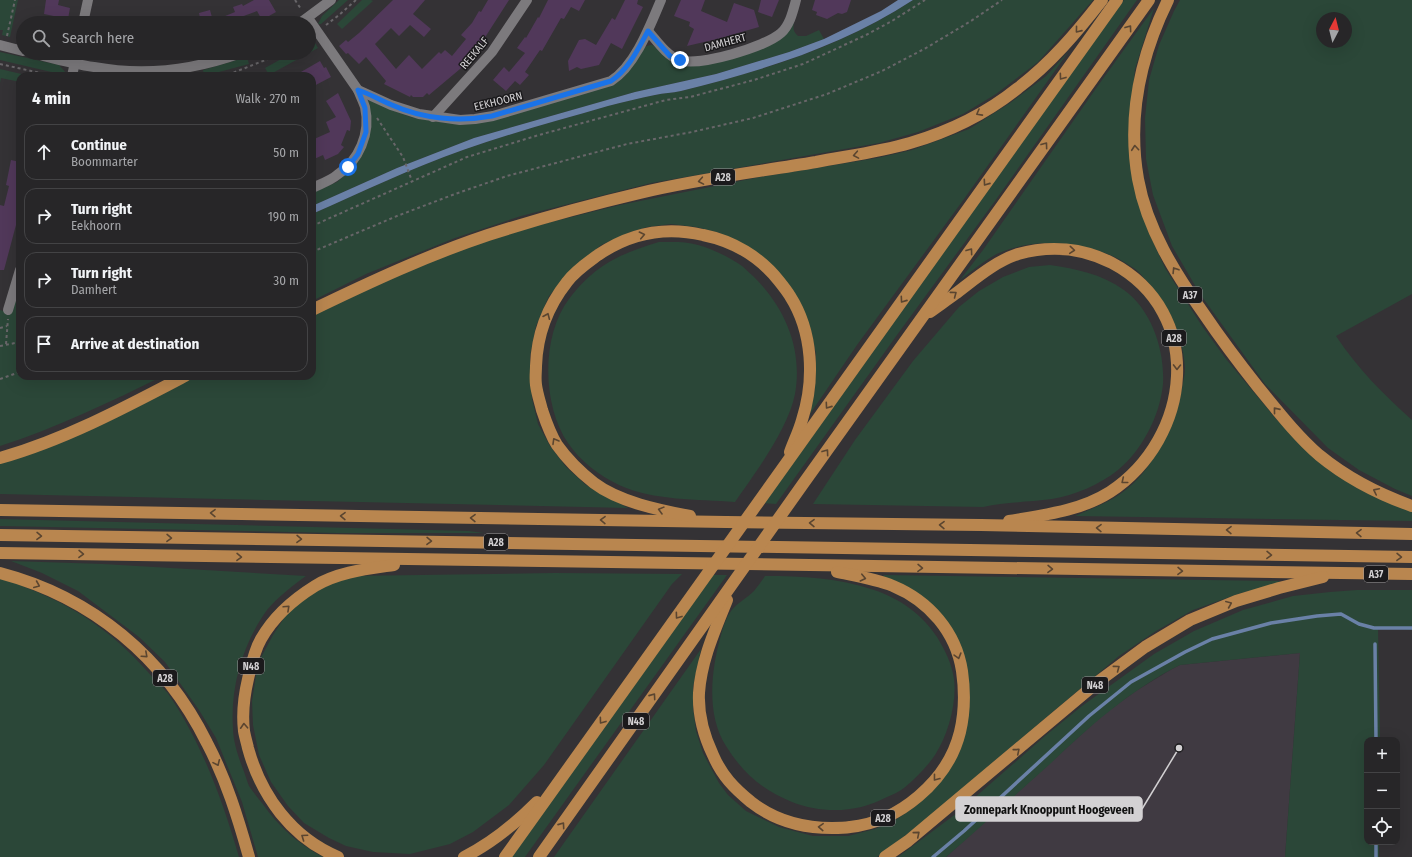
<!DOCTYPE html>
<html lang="en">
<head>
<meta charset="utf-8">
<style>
	:root { --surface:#272628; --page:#2f2e30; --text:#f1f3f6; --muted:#a4a5a8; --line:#434345 }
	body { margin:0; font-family:"Fira Sans Condensed",sans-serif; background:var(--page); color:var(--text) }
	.controls { position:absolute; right:12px; bottom:12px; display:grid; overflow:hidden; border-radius:8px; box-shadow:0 4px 16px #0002 }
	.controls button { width:36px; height:36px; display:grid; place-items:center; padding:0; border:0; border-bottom:1px solid var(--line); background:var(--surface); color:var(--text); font:20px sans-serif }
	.compass { position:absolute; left:1316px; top:12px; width:36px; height:36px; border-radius:50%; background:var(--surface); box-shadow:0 4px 16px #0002; rotate:7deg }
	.stop { position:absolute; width:12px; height:12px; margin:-9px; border:3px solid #1a73e8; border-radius:50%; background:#fff }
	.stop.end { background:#1a73e8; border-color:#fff; box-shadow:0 1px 4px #0008 }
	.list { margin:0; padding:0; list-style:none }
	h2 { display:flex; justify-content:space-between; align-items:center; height:52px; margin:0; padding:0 16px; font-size:17px }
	h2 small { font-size:13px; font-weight:400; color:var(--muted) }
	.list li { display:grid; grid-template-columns:26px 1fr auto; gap:12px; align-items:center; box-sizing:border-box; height:56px; margin:0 8px 8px; padding:0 8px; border:1px solid var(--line); border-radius:12px }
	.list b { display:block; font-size:15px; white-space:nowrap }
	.list p { margin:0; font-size:13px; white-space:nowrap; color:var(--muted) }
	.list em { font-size:13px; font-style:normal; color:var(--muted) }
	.icon { flex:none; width:22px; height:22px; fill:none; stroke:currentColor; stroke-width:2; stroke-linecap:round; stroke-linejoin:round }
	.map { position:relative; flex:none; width:1412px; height:857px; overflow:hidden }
	.search { position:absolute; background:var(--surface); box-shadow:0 4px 16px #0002; left:16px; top:16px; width:300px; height:44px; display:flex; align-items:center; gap:10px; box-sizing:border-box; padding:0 14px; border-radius:22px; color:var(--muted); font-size:15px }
	.panel { position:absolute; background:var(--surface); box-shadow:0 4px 16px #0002; left:16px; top:72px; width:300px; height:308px; border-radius:12px }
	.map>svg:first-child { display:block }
	.built { fill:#403a42 }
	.green { fill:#2b4738; fill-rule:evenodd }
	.water { fill:#6a81a7 }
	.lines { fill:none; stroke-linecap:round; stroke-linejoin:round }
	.stream { stroke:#6a81a7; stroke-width:3.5 }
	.building { fill:#51385a }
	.path { stroke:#686669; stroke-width:2; stroke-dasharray:3 3; stroke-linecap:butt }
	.minor { stroke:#7c7a7d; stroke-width:10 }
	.motorway { stroke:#b9864f; stroke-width:12 }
	.oneway { stroke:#5a4530 }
	.route { stroke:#1a73e8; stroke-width:5 }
	.labels { text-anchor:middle; stroke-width:3; stroke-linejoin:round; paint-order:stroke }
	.shield { fill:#1b1a1c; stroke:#9c9a9c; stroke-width:1 }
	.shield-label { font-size:10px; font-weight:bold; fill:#d3d1d3 }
	.street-label { font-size:11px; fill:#d3d1d3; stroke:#1b1a1c }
	.leader { fill:none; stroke:#d3d1d3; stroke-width:1.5 }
	.callout-dot { fill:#d3d1d3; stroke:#1b1a1c; stroke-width:1.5 }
	.callout { fill:#d3d1d3; stroke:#d3d1d3; stroke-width:1.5 }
	.callout-label { font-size:12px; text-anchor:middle; font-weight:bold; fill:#111 }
</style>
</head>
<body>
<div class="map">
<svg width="1412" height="857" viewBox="0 0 1412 857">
	<rect width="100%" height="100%" fill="#343235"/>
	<path class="built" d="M1300 653 1285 857H946L1104 714 1136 691 1172 669 1180 665Z"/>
	<g class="green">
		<path d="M0 0H18L10 37 2 35 3 30H0Z"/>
		<path d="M339 0H348L321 24H318L322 16Z"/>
		<path d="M362 0H371L373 1 342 29 337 24Z"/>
		<path d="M913 0H1093L1038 62 996 94 963 114 918 132 879 143 651 183 521 216 455 238 366 274 312 301V214C362 192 412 168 463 150 511 133 560 120 608 106 624 102 639 98 655 95 664 93 672 93 681 91 762 71 844 46 913 0Z"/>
		<path d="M1124 0H1137L995 201 897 335 776 504 762 503Z"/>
		<path d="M1180 0H1412V294L1336 336C1357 368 1384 395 1412 420V496L1395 489 1359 470 1328 448 1265 384 1200 294 1172 246 1153 195 1146 159 1145 118 1149 80 1159 45 1174 11ZM1322 18H1346V42H1322Z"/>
		<path d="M1154 8 1135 69 1131 109 1138 196 1148 231 1165 268 1202 326 1226 359 1277 420 1304 446 1412 510V521L1075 516C1093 508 1113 501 1128 488 1142 477 1151 462 1160 448 1172 426 1179 408 1183 383 1184 378 1185 373 1185 368 1183 333 1167 301 1143 277 1140 273 1136 269 1132 267 1116 256 1098 249 1079 246 1053 241 1024 242 999 253 987 258 971 272 960 280L983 250 1097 87Z"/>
		<path d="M792 21 794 22C793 28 793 32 798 36H806L819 30 824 39 789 52 716 74 635 92 474 138 397 168 312 206V193L337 182 355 166 368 101 372 100 392 110 411 117 433 121 461 124 610 86 622 79 645 47C649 45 652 44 655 47L671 60 754 50Z"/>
		<path d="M314 41 318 48 269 75 265 68 292 53H309V44Z"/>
		<path d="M1069 51 964 199 857 345 810 414 815 389 816 354 811 331 798 299 720 233 696 227 671 224 647 227 628 233 601 245 568 274 549 296 536 326 530 356 532 399 538 424 550 446 566 467 586 485 628 508 0 494V463L156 395 193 376H312V315L357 293 464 248 539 225 620 205 760 177 877 158 912 150 969 129 1010 103 1046 76Z"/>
		<path d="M0 52 59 65 67 74 64 75 0 60Z"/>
		<path d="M247 57 249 64 204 76 203 70Z"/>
		<path d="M0 69 30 76H20V82L1 78 0 83Z"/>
		<path d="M659 242C672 242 685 241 698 245 713 249 729 257 742 266 746 269 749 273 753 276 785 307 803 349 795 394 788 429 756 472 735 502 697 499 654 501 619 485 600 476 580 461 568 443 542 405 541 336 569 299 595 265 619 254 659 242Z"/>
		<path d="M1050 265C1076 269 1102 274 1124 290 1152 310 1165 351 1163 384 1160 416 1142 450 1118 470 1099 485 1075 495 1052 499 1029 502 1006 502 983 507L813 504 855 440 913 361 959 307 979 291 1003 277 1029 267Z"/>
		<path d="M20 282V376H163C110 402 56 428 0 446V310L10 313Z"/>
		<path d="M0 519 469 531 484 533H336L0 526Z"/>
		<path d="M11 561 103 564 306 576C292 586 278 597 267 610 243 643 230 687 233 728 233 741 238 756 243 769 245 774 247 781 249 786 253 792 258 798 262 803 280 828 296 842 323 857H258L242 802 216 738 199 710 165 662 139 637 78 591 42 573Z"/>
		<path d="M555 573 682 574 672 584 544 765 509 805 473 832 450 844 410 854 373 852 346 846 329 838 304 823 288 806 271 782 259 755 253 725 252 701 258 663 273 635 286 615 304 597 348 576Z"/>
		<path d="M710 575H727L525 857H507Z"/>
		<path d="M884 575 1279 581 1280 584 1241 593 1193 610 1156 631 1119 656 919 825 877 857H554L701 649 693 687V708L696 731 703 753 719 783 728 795 746 811 779 827 813 836H848L875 829 897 819 916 806 932 791 969 707 939 611C923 595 904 587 883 577Z"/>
		<path d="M765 576C801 576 840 578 874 590 899 598 923 615 937 637 945 650 952 664 954 679 957 703 948 735 935 755 927 767 915 779 904 788 899 792 892 795 887 797 857 813 823 814 792 802 762 790 743 773 726 746 706 715 711 670 721 635 723 627 726 618 731 611 737 603 747 598 754 591 758 586 762 581 765 576Z"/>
		<path d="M0 577C33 590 67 603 95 624 118 640 137 659 155 680 161 686 167 691 171 698 203 746 223 802 239 857H0Z"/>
		<path d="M1357 590H1412V630L1378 627 1380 740H1367V842H1379V857H1285L1300 653 1180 665C1130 690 1090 726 1050 764 1015 795 981 827 946 857H898L957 813 1045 736 1082 706 1154 654 1194 631 1243 610 1293 596 1330 592Z"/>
	</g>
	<path class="water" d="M898 0H913C843 46 762 71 681 91 672 93 664 93 655 95 639 98 624 102 608 106 560 120 511 133 463 150 412 168 362 192 312 214V206L397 168 474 138 635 92 716 74 789 52 824 39 881 11Z"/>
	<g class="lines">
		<g class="stream">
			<path d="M1375 644 1376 740"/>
			<path d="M1376 842V857"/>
			<path d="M933 857 964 831 1089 716 1131 682 1185 652 1212 639 1271 623 1317 616 1341 614 1359 624 1374 628H1412"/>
		</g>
	</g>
	<g class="building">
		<path d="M46 0H59L58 5 70 8 68 19 44 14Z"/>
		<path d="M254 0H269L276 12 262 20 257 11 241 17 244 23H201L199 13 210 10 213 21 235 12 233 7 242 4 243 6Z"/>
		<path d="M393 0H425L413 14 431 29 424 37 410 25 399 36 391 28 375 44 396 69 409 55 422 69 439 52 441 54 445 50 452 56 466 39 461 35 472 23 479 11 481 12 488 0H509L482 42 460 69 429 95 427 93 423 97H413L411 95 410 97 384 84 386 81 366 57 359 64 348 53 346 54 339 46 346 40 348 42 359 33Z"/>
		<path d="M548 0H585L579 11 571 7 564 19 561 18 542 51 540 50 525 72 529 75 520 85 515 81 506 91 493 80 504 67 509 72 525 53 517 48 525 37 526 38 538 17 539 18Z"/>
		<path d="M625 0H638L637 4 643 7 622 49 611 43 599 65 581 69 577 67 569 71 568 61 579 40 585 39 596 45 612 18 615 20Z"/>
		<path d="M681 0H705L701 11 727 22 734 3 754 10 759 27 717 39 687 46 694 29 689 26 690 22 674 16Z"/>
		<path d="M761 0H779L772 17 758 12Z"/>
		<path d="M815 0H851L847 12 842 14 838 13 827 19 816 15 817 12 812 10Z"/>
		<path d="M320 61 324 68 326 67 331 77 312 87V76H294Z"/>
		<path d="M338 93 351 121 350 131 347 130 341 145 344 147 338 154 325 160 323 155 312 160V140L330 132 326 122 336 117 326 101Z"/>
		<path d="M11 160 20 162V210L4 270H0V205L4 206 9 186 6 185Z"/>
	</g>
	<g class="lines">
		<g class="path">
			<path d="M295 0 301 9"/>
			<path d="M326 25 339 15 356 0"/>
			<path d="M7 36 15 0"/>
			<path d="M0 64 54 76"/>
			<path d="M222 76 230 74 283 53"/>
			<path d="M377 118 403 157 412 181"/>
			<path d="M312 226 467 157 539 135 666 100 690 97 754 80 803 64 866 35 892 21 925 0"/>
			<path d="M312 252 397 216 455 194 507 176 627 144 692 132 753 118 827 94 882 71 926 48 971 21 1002 0"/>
			<path d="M0 328 7 326"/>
			<path d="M6 344 8 319"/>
			<path d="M0 346 20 342"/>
			<path d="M0 379 20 372"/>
		</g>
		<g class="minor">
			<path d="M308 18 358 90 391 105 419 114 460 120 475 119 493 116 611 81C635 66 650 26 661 0"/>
			<path d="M83 23 88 0"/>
			<path d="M300 23 331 0"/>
			<path d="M648 31C657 41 666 55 679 60 699 67 765 47 781 33 790 25 793 11 796 0"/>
			<path d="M0 45 23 51"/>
			<path d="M32 53C52 58 73 64 94 67 143 76 194 70 241 53"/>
			<path d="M72 76 77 53"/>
			<path d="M433 117 492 52 527 0"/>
			<path d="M312 188C320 184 330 181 337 175 359 161 371 133 365 107 363 101 360 95 358 90"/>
			<path d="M8 310 20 270"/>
		</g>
		<g class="motorway">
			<path d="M1168 0C1140 57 1127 116 1138 179 1147 229 1175 273 1204 314 1221 339 1239 363 1258 387 1277 410 1296 435 1319 455 1347 478 1378 494 1412 506"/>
			<path d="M312 310C370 282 428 255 488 235 538 219 589 205 640 193 697 179 757 172 816 162 847 156 879 152 910 143 948 132 987 113 1018 88 1051 63 1077 32 1102 0"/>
			<path d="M930 312C938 306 947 300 955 294 975 279 994 262 1018 254 1050 245 1083 248 1112 263 1206 313 1192 438 1110 492 1080 511 1044 515 1009 521"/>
			<path d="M0 458C64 440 126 407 185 376"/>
			<path d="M0 510 726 522 981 525 1412 534"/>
			<path d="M690 516C659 510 619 502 594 483 580 472 567 459 557 445 550 434 546 422 542 410 540 402 537 393 536 385 535 378 536 372 536 366 537 335 548 306 567 282 575 271 587 263 598 255 630 233 665 226 703 235 733 241 760 257 779 281 783 286 787 291 790 296 813 332 815 380 802 420 799 431 794 441 790 452"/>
			<path d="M0 535 1412 557"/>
			<path d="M0 553 1412 574"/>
			<path d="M0 573C92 597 165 658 207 743 226 779 238 818 249 857"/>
			<path d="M727 600C715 630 701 661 699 693 698 714 704 736 713 755 722 776 734 788 751 802 774 820 803 828 832 828 837 828 844 828 850 827 899 822 948 781 960 732 965 711 965 692 962 671 956 632 929 601 893 586 875 579 856 576 837 572"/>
			<path d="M338 857C292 838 261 796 248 748 247 743 245 737 244 731 242 714 244 696 248 679 251 666 254 651 261 639 273 618 294 599 315 586 338 572 367 569 394 565"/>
			<path d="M464 857C492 843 515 824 537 802"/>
			<path d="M505 857 1117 0"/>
			<path d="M539 857 803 484 1149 0"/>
			<path d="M885 857 908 841 1099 681 1145 647 1190 620 1236 601 1279 588 1323 577"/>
		</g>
	</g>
	<defs><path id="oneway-chevron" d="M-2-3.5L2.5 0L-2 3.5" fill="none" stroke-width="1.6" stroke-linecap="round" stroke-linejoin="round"/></defs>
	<g class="oneway">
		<use href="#oneway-chevron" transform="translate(1129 28) rotate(-54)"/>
		<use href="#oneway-chevron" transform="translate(1078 30) rotate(129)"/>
		<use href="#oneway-chevron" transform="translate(1062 77) rotate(126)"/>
		<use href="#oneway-chevron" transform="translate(979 113) rotate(151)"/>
		<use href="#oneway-chevron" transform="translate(1045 145) rotate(-54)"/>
		<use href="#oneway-chevron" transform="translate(1135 148) rotate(-95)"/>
		<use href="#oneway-chevron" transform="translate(856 155) rotate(170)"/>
		<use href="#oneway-chevron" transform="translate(701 181) rotate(170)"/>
		<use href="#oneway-chevron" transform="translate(986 183) rotate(125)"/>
		<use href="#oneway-chevron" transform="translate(642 235) rotate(-12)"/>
		<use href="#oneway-chevron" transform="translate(1072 250) rotate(5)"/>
		<use href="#oneway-chevron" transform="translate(970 251) rotate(-54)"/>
		<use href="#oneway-chevron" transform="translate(1175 270) rotate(-122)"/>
		<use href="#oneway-chevron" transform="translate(954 294) rotate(-37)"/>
		<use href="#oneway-chevron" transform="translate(903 300) rotate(125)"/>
		<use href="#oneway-chevron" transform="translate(547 316) rotate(-67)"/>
		<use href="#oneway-chevron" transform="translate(1177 367) rotate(91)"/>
		<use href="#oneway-chevron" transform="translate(828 406) rotate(125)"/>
		<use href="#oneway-chevron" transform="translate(1276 410) rotate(-129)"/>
		<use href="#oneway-chevron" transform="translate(555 441) rotate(-120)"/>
		<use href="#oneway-chevron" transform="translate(826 452) rotate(-54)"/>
		<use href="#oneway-chevron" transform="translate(1124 481) rotate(141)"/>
		<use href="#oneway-chevron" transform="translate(1376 491) rotate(-154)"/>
		<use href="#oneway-chevron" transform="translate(661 510) rotate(-165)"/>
		<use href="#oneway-chevron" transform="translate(213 513) rotate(-179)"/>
		<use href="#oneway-chevron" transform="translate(343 516) rotate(-179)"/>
		<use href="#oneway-chevron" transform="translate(473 518) rotate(-179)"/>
		<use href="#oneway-chevron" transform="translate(603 520) rotate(-179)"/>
		<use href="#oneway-chevron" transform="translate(812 523) rotate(-179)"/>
		<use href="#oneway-chevron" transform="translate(942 525) rotate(-179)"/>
		<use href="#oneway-chevron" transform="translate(1099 528) rotate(-179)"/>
		<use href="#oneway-chevron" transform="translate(1229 530) rotate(-179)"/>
		<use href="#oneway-chevron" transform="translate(1359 533) rotate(-179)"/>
		<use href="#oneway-chevron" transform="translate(39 536) rotate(1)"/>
		<use href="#oneway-chevron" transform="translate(169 538) rotate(1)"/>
		<use href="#oneway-chevron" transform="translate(299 539) rotate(1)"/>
		<use href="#oneway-chevron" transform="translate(429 541) rotate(1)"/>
		<use href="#oneway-chevron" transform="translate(81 554) rotate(1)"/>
		<use href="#oneway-chevron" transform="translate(1269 555) rotate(1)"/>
		<use href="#oneway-chevron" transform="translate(239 557) rotate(1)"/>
		<use href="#oneway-chevron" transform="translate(1399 557) rotate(1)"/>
		<use href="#oneway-chevron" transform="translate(920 568) rotate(1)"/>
		<use href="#oneway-chevron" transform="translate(1050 569) rotate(1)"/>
		<use href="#oneway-chevron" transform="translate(1180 571) rotate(1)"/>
		<use href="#oneway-chevron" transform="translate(863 578) rotate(13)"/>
		<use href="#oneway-chevron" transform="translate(37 585) rotate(23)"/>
		<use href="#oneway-chevron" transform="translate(1229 604) rotate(-23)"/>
		<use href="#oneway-chevron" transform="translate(287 608) rotate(-43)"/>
		<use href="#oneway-chevron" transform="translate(678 616) rotate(126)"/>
		<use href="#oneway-chevron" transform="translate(145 655) rotate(42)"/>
		<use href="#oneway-chevron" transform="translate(958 656) rotate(74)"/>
		<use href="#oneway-chevron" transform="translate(1117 668) rotate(-37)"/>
		<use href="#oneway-chevron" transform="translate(653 696) rotate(-55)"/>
		<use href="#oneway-chevron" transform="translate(602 721) rotate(126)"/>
		<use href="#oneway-chevron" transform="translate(244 726) rotate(-93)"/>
		<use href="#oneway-chevron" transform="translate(1017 751) rotate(-40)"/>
		<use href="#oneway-chevron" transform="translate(217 763) rotate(66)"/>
		<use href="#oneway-chevron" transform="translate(936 778) rotate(128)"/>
		<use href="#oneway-chevron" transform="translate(562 825) rotate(-55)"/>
		<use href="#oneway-chevron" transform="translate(821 827) rotate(-177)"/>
		<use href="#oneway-chevron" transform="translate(917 834) rotate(-40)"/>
		<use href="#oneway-chevron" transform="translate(304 837) rotate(-145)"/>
	</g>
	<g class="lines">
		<path class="route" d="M348 167 358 154 366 132 365 108 358 90C370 94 380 100 392 105 423 119 459 122 492 116L611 81C629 69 638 49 648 31L670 56 680 60"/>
	</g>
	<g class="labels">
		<g class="shield">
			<rect x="711" y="169" width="24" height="16" rx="3"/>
			<rect x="1178" y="287" width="24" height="16" rx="3"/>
			<rect x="1162" y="330" width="24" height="16" rx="3"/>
			<rect x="484" y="534" width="24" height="16" rx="3"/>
			<rect x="1364" y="566" width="24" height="16" rx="3"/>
			<rect x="238" y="658" width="26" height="16" rx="3"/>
			<rect x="153" y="670" width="24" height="16" rx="3"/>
			<rect x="1082" y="677" width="26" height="16" rx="3"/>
			<rect x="623" y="713" width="26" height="16" rx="3"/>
			<rect x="871" y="810" width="24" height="16" rx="3"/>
		</g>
		<g class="shield-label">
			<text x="723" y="181">A28</text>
			<text x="1190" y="299">A37</text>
			<text x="1174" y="342">A28</text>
			<text x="496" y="546">A28</text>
			<text x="1376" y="578">A37</text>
			<text x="251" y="670">N48</text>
			<text x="165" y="682">A28</text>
			<text x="1095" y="689">N48</text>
			<text x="636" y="725">N48</text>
			<text x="883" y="822">A28</text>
		</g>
		<g class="street-label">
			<text transform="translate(725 42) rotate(-15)" y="4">DAMHERT</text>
			<text transform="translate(474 53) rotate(-50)" y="4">REEKALF</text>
			<text transform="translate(498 101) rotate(-14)" y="4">EEKHOORN</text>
		</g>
	</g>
	<path class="leader" d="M1179 748L1142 809"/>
	<circle class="callout-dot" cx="1179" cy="748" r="4"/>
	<rect class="callout" x="956" y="797" width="186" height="24" rx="4"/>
	<g class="callout-label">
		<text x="1049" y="814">Zonnepark Knooppunt Hoogeveen</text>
	</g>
</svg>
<div class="controls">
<button>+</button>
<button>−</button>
<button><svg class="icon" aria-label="locate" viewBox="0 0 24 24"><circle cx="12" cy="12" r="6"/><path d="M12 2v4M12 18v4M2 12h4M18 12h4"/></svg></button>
</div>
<svg class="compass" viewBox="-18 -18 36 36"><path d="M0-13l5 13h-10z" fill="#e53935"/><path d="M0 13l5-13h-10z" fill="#a4a5a8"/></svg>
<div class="stop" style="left:348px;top:167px"></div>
<div class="stop end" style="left:680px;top:60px"></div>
<div class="search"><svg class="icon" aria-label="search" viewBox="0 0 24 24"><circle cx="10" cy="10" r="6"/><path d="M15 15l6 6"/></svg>Search here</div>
<section class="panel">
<h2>4 min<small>Walk · 270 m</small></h2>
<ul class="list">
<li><svg class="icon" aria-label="ahead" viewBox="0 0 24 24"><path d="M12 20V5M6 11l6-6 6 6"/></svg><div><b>Continue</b><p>Boommarter</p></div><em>50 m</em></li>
<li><svg class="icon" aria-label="right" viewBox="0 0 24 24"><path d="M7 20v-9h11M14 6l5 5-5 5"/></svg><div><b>Turn right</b><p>Eekhoorn</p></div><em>190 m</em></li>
<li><svg class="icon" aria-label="right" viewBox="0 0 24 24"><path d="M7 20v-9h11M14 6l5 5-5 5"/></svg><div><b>Turn right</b><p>Damhert</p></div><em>30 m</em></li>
<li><svg class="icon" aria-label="arrive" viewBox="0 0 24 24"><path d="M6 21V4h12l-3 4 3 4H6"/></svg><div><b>Arrive at destination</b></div></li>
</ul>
</section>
</div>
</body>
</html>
